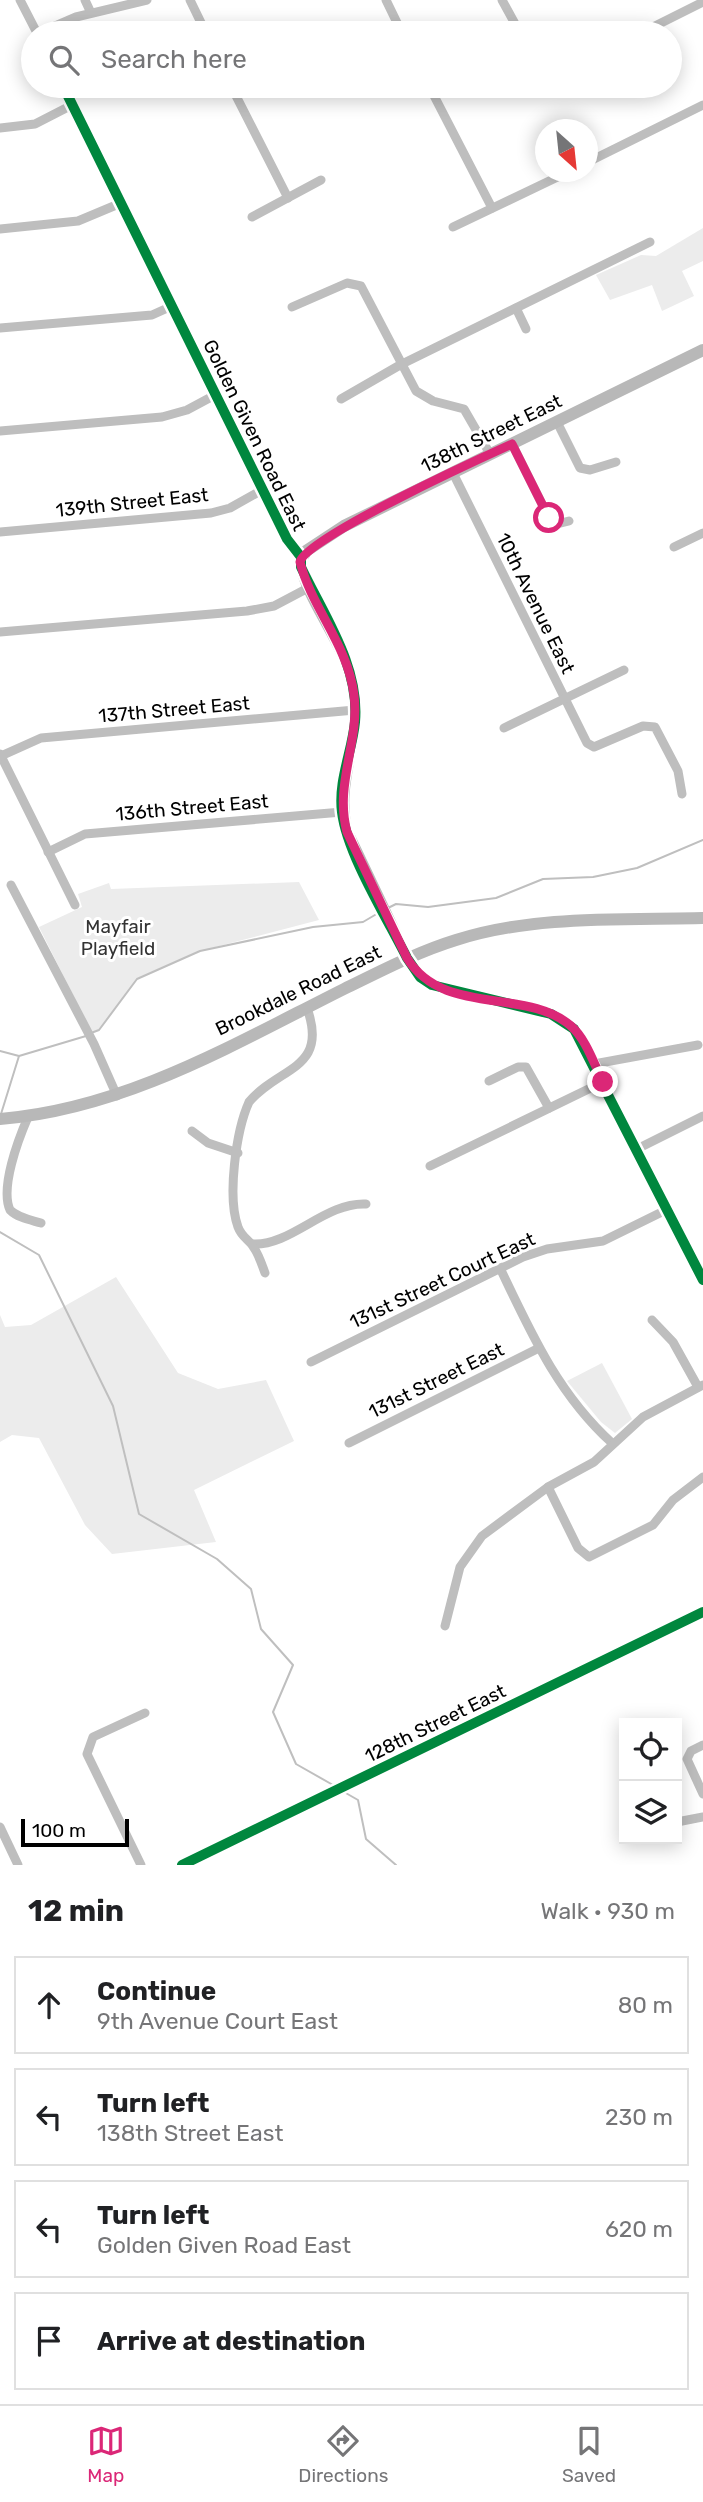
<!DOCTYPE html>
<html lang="en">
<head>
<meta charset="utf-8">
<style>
	:root { --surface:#fff; --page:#f2f2f2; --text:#202124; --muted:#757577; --line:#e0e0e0; --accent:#db2777 }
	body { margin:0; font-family:Rubik,sans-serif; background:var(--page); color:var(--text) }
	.controls { position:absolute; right:21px; bottom:21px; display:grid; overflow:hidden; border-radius:0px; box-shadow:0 4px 18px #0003 }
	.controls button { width:63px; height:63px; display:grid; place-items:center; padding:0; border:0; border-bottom:2px solid var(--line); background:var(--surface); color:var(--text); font:35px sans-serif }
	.compass { position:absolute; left:535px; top:119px; width:63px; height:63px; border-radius:50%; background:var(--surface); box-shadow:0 4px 18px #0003; rotate:153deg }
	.scale { position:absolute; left:21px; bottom:18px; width:108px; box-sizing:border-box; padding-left:7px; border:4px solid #000; border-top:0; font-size:19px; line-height:24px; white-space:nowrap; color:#000; -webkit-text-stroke:5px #fff; paint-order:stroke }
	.stop { position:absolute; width:21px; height:21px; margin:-16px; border:5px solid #db2777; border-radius:50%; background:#fff }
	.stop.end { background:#db2777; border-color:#fff; box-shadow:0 2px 7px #0008 }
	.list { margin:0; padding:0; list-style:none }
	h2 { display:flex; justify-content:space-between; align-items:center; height:91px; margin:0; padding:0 28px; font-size:30px }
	h2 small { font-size:23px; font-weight:400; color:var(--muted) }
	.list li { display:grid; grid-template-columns:46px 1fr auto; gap:21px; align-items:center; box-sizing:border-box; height:98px; margin:0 14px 14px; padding:0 14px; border:2px solid var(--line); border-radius:0px }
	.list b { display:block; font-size:26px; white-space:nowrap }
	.list p { margin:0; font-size:23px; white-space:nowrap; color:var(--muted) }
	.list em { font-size:23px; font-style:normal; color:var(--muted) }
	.icon { flex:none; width:38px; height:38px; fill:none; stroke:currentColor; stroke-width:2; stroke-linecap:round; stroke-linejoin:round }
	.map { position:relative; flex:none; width:703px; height:1865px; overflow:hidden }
	.search { position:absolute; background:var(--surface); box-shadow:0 4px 18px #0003; left:21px; right:21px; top:21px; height:77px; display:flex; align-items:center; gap:18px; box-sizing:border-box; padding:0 24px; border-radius:38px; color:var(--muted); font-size:26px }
	.sheet { height:539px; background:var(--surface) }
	nav { display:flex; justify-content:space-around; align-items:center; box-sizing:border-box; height:98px; border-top:2px solid var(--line); background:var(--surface); font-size:19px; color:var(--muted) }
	nav a { display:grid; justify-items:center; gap:4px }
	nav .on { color:var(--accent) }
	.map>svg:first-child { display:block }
	.green { fill:#ececec }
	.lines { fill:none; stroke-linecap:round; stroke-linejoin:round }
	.stream { stroke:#bfbfbf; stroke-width:2 }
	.street { stroke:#bebebe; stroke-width:9 }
	.secondary { stroke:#b8b8b8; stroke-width:12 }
	.cycleway-casing { stroke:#fff; stroke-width:15 }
	.cycleway { stroke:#00873e; stroke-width:10 }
	.route { stroke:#db2777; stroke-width:9 }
	.labels { text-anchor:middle; stroke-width:6; stroke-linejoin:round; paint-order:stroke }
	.street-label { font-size:19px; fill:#000; stroke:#fff }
	.park-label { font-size:19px; fill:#333; stroke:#fff }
</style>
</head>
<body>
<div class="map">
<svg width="703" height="1865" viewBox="0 0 703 1865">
	<rect width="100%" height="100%" fill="#fff"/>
	<g class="green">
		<path d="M703 228V261L682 271 694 296 662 311 652 285 610 300 596 275 641 255 656 256Z"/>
		<path d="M299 882 319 920 200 951 137 979 99 1030 92 1033 39 927 82 907 78 894 109 883 111 889Z"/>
		<path d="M116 1277 178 1373 218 1389 266 1380 294 1441 194 1490 216 1542 112 1554 85 1525 39 1438 12 1435 0 1442V1315L5 1327 31 1325Z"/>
		<path d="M602 1363 632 1419 615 1433 601 1422 567 1381Z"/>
	</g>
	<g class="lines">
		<g class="stream">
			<path d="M388 908 396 904 428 907 496 898 543 879 593 877 637 868 703 840"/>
			<path d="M91 1033 99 1030 137 979 200 951 313 927 363 922 380 912"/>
			<path d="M0 1051 19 1056 86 1036"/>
			<path d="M1 1114 19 1056"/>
			<path d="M0 1232 39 1255 113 1406 139 1514 217 1559 251 1589 261 1629 293 1665 273 1712 296 1764 333 1785"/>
			<path d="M344 1792 358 1800 366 1839 396 1865"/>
		</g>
		<g class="street">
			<path d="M20 0 37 33"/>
			<path d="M85 0 91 13"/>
			<path d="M190 0 206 33"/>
			<path d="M386 0 402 33"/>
			<path d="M502 0 520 33"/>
			<path d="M39 33 76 17 147 0"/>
			<path d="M641 33 703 2"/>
			<path d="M63 86 287 539 301 557"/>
			<path d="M231 86 288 198"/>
			<path d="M429 86 492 208"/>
			<path d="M177 92 191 86"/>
			<path d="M0 128 35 124 72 105"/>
			<path d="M588 162 703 105"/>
			<path d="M252 217 321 180"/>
			<path d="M453 227 568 172"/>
			<path d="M0 229 78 221 121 203"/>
			<path d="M292 307 347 283 361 286 416 391 433 401 464 409 490 454"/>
			<path d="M516 308 526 329"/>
			<path d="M0 328 152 315 172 306"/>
			<path d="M341 399 400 365 650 242"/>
			<path d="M557 422 580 468 590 470 616 462"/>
			<path d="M0 431 162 417 187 410 215 395"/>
			<path d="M512 444 549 518 557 524 569 521"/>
			<path d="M453 473 587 743 594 747 643 726 655 727 678 771 682 794"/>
			<path d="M0 532 211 513 230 508 262 490"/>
			<path d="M674 547 703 533"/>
			<path d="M0 632 247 611 274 606 310 587"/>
			<path d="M504 728 624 670"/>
			<path d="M0 754 75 905"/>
			<path d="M1 756 41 738 355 710"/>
			<path d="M48 852 85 834 342 812"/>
			<path d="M11 885 94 1044 117 1096"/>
			<path d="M594 1064 698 1045"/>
			<path d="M489 1081 518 1067H526L549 1108"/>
			<path d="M28 1117C18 1140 0 1188 10 1210 18 1218 31 1220 41 1223"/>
			<path d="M192 1131 208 1143 238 1153"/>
			<path d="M637 1149 703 1116"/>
			<path d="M430 1166 603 1082"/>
			<path d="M253 1244C291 1246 325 1202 366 1204"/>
			<path d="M500 1268C531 1333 558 1394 612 1443"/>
			<path d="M265 1273C262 1265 259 1255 254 1248 250 1240 242 1238 238 1227 227 1197 236 1131 249 1102 279 1066 329 1070 307 1008"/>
			<path d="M652 1320 673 1342 698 1387"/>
			<path d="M311 1362 523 1257 547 1249 603 1241 668 1209"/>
			<path d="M349 1443 539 1348"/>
			<path d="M548 1487 578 1548 589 1557 653 1525 673 1500 703 1477"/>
			<path d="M445 1626 460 1567 482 1536 548 1487 594 1462 643 1417 703 1385"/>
			<path d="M703 1745 691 1751 687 1759 703 1794"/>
			<path d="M677 1822 703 1817"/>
			<path d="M0 1827 18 1865"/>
			<path d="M141 1865 87 1754 93 1737 145 1713"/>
		</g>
		<g class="secondary">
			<path d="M703 350 344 526 306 551 300 562C310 608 348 643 354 695 360 742 334 784 347 832L407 958 420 977 432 985 551 1014 574 1029 703 1280"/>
			<path d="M0 1119C125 1109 234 1044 344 989 381 971 417 952 456 940 533 915 623 920 703 918"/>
			<path d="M182 1865 703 1612"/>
		</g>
		<g class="cycleway-casing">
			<g id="cycleway">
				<path d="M63 86 287 539 301 557V567C324 616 360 666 355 722 352 752 338 781 342 812 347 854 387 918 407 958L420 977 432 985 551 1014 574 1029 703 1280"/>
				<path d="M182 1865 703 1612"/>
			</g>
		</g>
		<use href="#cycleway" class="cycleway"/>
	</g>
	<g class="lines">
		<path class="route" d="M549 518 512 444C481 458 304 539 300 562 312 609 348 645 354 695 360 742 334 784 347 832L407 958C443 1017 526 987 571 1026 586 1039 594 1064 603 1082"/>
	</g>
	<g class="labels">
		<g class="street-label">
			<text transform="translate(491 433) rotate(-26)" y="7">138th Street East</text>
			<text transform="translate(255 435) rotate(64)" y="7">Golden Given Road East</text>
			<text transform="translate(132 502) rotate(-6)" y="7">139th Street East</text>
			<text transform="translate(536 603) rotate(64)" y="7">10th Avenue East</text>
			<text transform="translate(174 709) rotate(-5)" y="7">137th Street East</text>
			<text transform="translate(192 807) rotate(-5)" y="7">136th Street East</text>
			<text transform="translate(298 990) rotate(-26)" y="7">Brookdale Road East</text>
			<text transform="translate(442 1280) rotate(-25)" y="7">131st Street Court East</text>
			<text transform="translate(436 1380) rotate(-26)" y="7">131st Street East</text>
			<text transform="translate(435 1723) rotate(-26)" y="7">128th Street East</text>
		</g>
		<g class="park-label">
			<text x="118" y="933">Mayfair<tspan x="118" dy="22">Playfield</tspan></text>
		</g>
	</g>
</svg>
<div class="controls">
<button><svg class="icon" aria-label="locate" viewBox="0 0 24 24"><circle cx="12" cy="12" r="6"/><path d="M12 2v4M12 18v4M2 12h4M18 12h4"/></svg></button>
<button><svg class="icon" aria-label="layers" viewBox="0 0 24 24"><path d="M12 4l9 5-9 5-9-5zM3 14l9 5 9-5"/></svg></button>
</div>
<svg class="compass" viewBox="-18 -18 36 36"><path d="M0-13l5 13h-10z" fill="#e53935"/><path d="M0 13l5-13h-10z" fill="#757577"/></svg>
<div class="scale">100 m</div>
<div class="stop" style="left:549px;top:518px"></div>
<div class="stop end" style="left:603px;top:1082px"></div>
<div class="search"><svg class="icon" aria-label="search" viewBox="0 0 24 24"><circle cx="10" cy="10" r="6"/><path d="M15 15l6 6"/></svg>Search here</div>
</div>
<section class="sheet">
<h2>12 min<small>Walk · 930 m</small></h2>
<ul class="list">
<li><svg class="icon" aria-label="ahead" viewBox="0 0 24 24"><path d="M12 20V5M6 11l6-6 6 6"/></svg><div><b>Continue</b><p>9th Avenue Court East</p></div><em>80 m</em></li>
<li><svg class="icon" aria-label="left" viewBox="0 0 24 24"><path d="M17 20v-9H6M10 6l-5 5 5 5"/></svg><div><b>Turn left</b><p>138th Street East</p></div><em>230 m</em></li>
<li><svg class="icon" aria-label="left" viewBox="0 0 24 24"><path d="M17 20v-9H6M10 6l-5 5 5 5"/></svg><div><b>Turn left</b><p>Golden Given Road East</p></div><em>620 m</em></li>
<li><svg class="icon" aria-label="arrive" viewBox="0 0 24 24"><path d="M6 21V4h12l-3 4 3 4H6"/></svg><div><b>Arrive at destination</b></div></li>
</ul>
</section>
<nav>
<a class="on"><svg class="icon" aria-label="map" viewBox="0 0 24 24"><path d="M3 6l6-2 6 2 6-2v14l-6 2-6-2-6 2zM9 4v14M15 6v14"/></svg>Map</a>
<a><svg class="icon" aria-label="directions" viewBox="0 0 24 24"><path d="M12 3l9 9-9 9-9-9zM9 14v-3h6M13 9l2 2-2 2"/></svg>Directions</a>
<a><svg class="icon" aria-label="saved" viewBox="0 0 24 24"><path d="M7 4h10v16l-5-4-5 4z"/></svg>Saved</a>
</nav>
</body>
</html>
